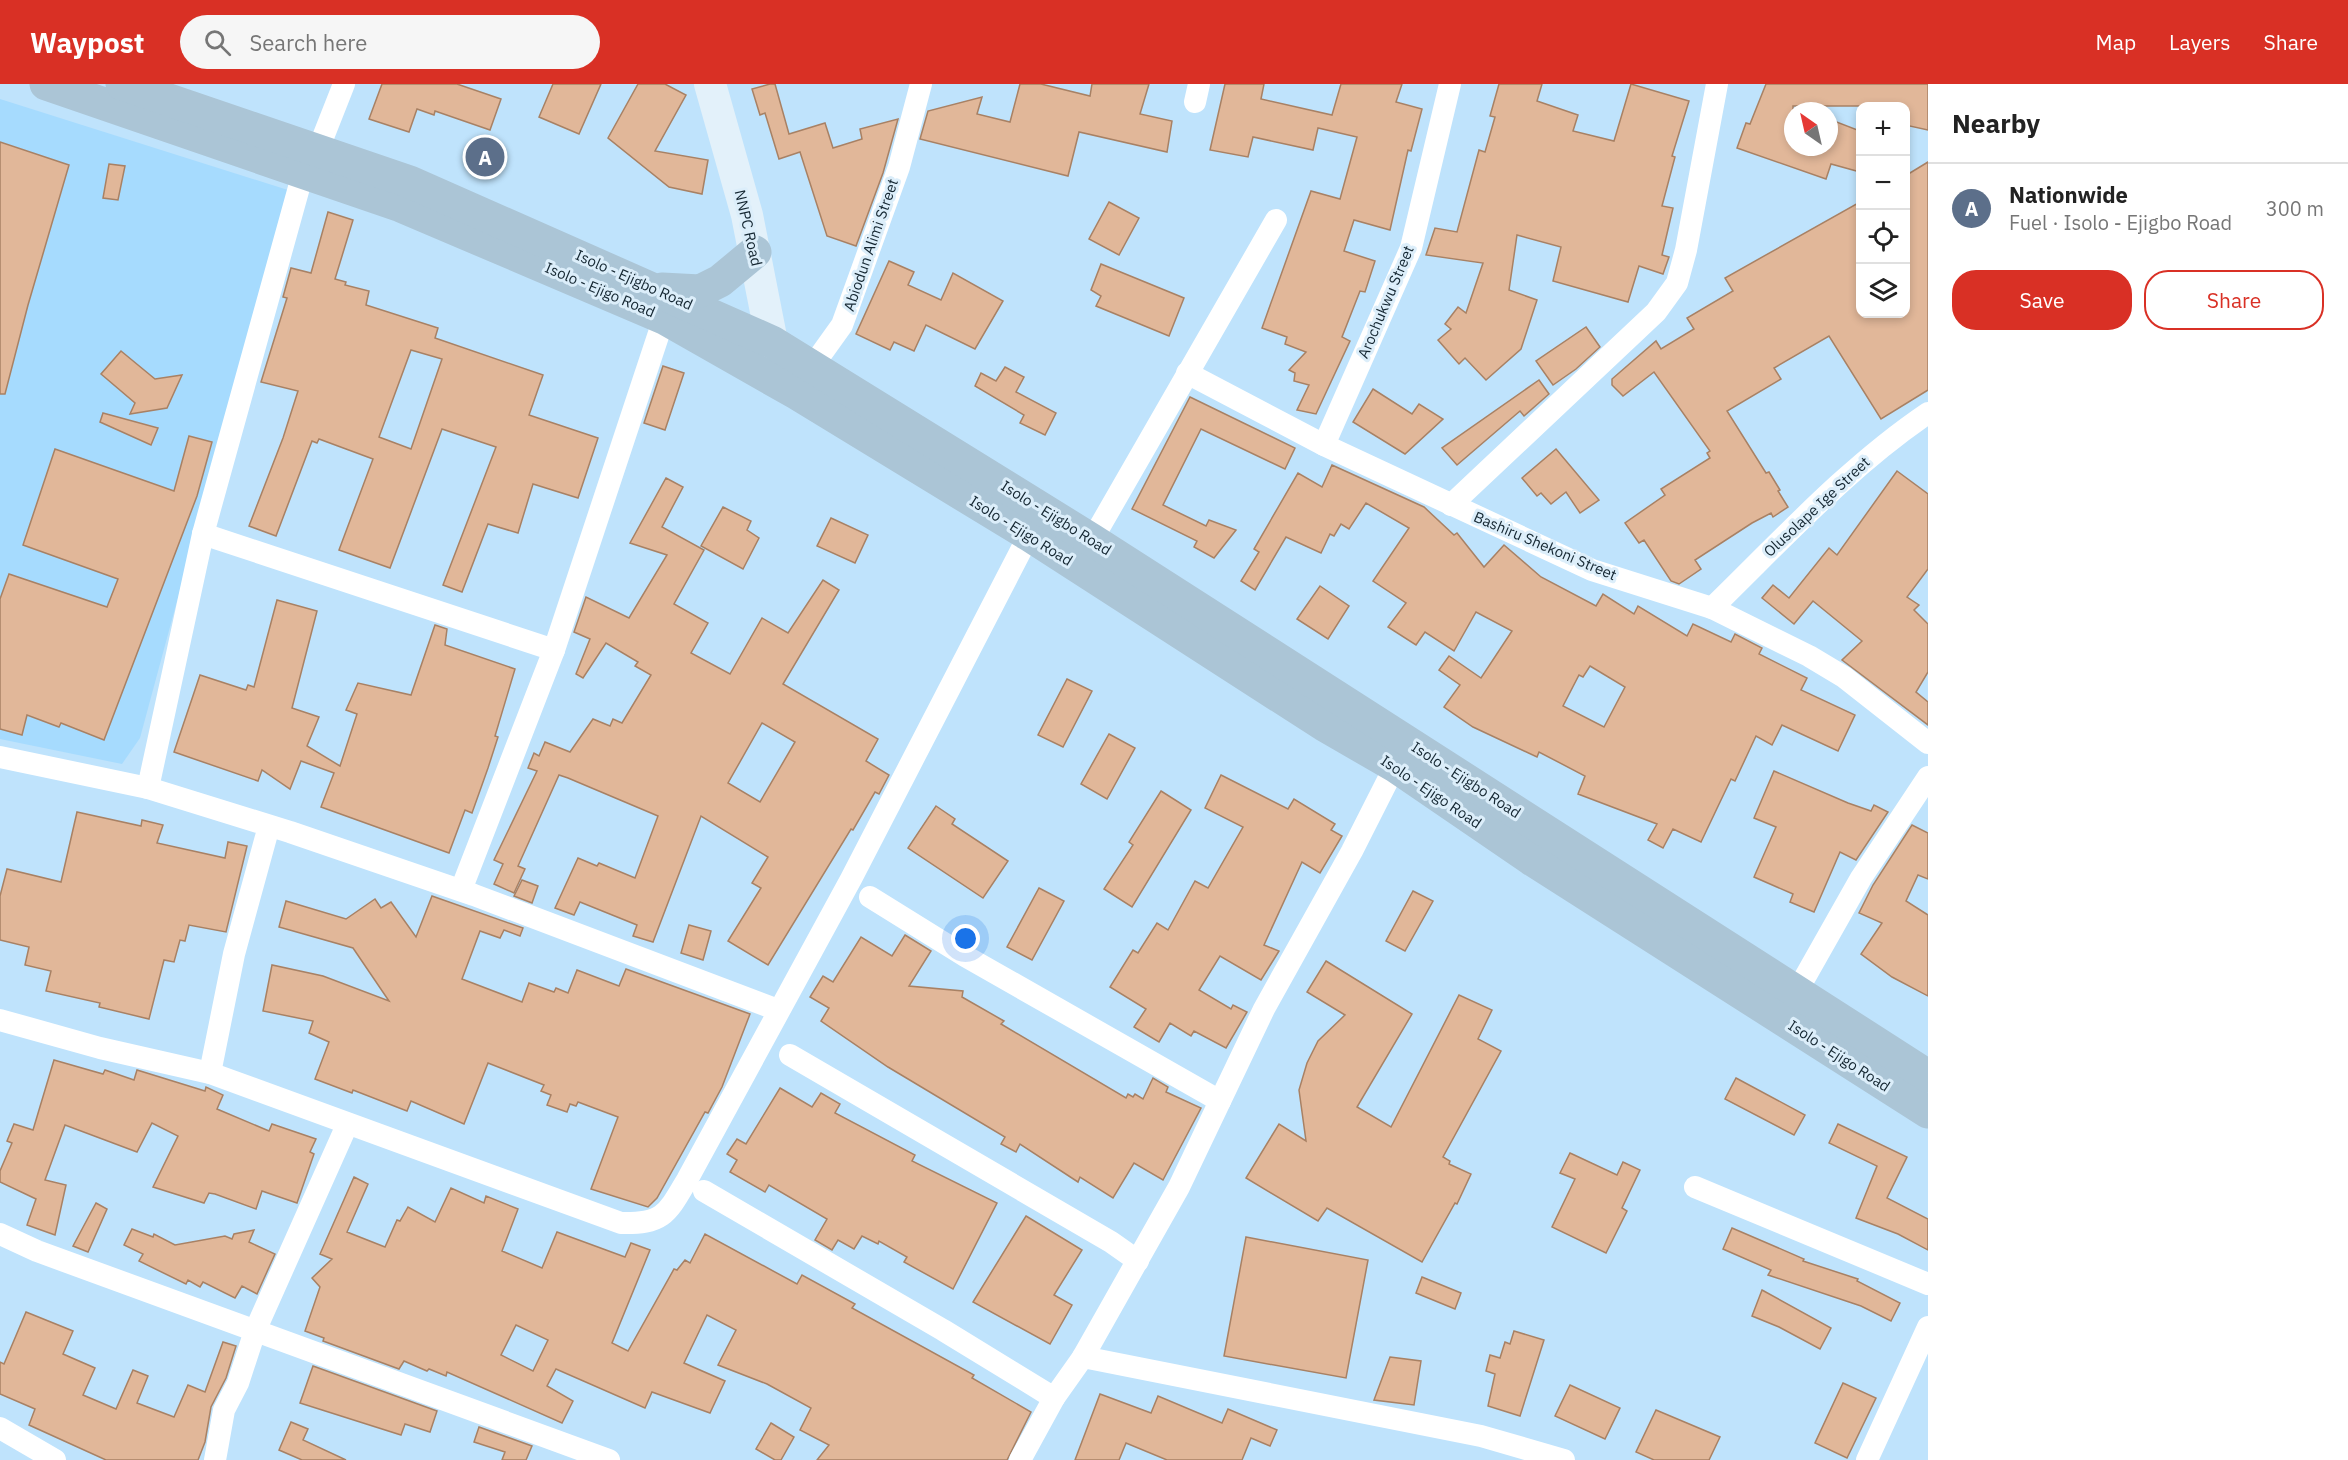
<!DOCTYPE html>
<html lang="en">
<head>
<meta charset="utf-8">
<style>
	:root { --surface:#fff; --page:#f6f6f6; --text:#222; --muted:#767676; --line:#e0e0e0; --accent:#d93025 }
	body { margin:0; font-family:"IBM Plex Sans",sans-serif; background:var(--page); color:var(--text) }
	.controls { position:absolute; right:18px; top:18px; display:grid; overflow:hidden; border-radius:12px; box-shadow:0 3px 9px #0003 }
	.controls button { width:54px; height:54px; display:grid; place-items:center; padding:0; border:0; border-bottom:2px solid var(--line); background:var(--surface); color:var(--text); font:30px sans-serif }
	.compass { position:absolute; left:1784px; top:18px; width:54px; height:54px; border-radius:50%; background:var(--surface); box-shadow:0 3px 9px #0003; rotate:326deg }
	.you { position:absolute; left:966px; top:855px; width:21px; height:21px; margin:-15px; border:4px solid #fff; border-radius:50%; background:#1a73e8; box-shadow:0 0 0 9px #1a73e833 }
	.badge { display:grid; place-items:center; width:39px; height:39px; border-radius:50%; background:var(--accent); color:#fff; font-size:20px; font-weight:700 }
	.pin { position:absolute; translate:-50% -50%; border:3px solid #fff; box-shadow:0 2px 6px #0006 }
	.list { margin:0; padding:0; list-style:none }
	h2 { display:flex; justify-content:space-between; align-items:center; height:78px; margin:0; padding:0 24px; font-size:26px }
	h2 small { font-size:20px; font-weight:400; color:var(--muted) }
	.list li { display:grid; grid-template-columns:39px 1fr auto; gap:18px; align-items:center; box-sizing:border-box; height:90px; padding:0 24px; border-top:2px solid var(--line) }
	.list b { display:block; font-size:22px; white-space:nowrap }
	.list p { margin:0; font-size:20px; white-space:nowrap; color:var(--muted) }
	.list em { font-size:20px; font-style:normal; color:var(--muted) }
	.actions { display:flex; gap:12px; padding:18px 24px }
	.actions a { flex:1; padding:14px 0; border:2px solid var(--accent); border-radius:24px; text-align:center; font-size:21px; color:var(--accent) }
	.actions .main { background:var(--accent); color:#fff }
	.icon { flex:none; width:33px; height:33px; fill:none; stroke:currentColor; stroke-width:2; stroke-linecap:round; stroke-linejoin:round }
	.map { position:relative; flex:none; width:1928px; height:1376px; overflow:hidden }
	header { display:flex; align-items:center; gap:36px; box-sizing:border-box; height:84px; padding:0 30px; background:var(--accent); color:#fff }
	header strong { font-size:28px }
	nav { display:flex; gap:33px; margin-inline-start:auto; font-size:21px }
	.search { width:420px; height:54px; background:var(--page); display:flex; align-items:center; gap:15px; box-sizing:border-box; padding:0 21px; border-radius:33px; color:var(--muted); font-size:22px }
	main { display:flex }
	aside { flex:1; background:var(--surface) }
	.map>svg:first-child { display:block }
	.built { fill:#a6dbfe }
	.building { fill:#e1b799; stroke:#a88164; stroke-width:1.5; fill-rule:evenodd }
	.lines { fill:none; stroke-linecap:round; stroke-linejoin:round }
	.street { stroke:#fff; stroke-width:22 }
	.secondary { stroke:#e3f1fa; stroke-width:32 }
	.primary { stroke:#abc5d6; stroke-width:33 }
	.labels { text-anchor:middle; stroke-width:6; stroke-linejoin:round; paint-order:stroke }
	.street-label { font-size:15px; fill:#142631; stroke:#dceefa }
</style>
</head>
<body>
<header>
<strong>Waypost</strong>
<div class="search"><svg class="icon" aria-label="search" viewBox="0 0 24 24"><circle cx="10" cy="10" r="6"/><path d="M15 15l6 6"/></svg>Search here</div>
<nav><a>Map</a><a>Layers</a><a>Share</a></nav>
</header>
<main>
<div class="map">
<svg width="1928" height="1376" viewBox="0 0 1928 1376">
	<rect width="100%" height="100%" fill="#bfe3fc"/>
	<path class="built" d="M0 15 288 106 140 654 122 680 0 655Z"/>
	<g class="building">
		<path d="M382 0H457L501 15 490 46 435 27 434 31 417 25 409 48 369 35Z"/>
		<path d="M553 0H601L579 50 539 33Z"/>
		<path d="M638 0H665L686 11 655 67 708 76 702 110 669 103 608 54Z"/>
		<path d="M770 0H775L789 50 825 39 833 64 862 55 860 45 898 35 883 89 856 162 827 152 800 68 779 75 765 29 760 31 752 5Z"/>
		<path d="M1020 0H1041L1090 12 1092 0H1149L1140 30 1172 37 1167 68 1079 48 1068 92 920 55 928 27 982 13 977 30 1010 38Z"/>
		<path d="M1225 0H1264L1261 15 1332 31 1341 0H1402L1396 18 1422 25 1411 67 1408 66 1390 146 1354 136 1344 167 1375 177 1365 208 1360 207 1342 253 1350 257 1316 330 1297 326 1309 301 1294 297 1295 289 1289 286 1306 268 1285 260 1287 253 1262 244 1311 107 1340 115 1357 53 1318 44 1313 66 1253 53 1248 73 1210 66Z"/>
		<path d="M1499 0H1542L1537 17 1578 31 1573 47 1614 57 1631 0 1689 17 1672 72 1675 73 1662 122 1673 124 1662 171 1669 173 1663 190 1639 182 1628 218 1553 197 1561 163 1517 151 1509 206 1537 216 1521 265 1486 296 1465 274 1459 280 1438 256 1451 245 1445 240 1458 223 1466 229 1483 179 1426 171 1435 144 1457 148 1479 66 1485 68 1495 33 1490 32Z"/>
		<path d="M1766 0H1928V46L1905 41V22H1793V63H1829V35L1860 47V88L1831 80 1826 95 1737 64 1746 39 1750 40Z"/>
		<path d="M0 58 69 81 28 221 5 310H0Z"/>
		<path d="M1928 78V306L1881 335 1829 252 1774 284 1781 295 1727 327 1766 389 1769 388 1780 406 1778 407 1788 423 1773 433 1771 429 1752 439 1695 476 1701 485 1679 500 1671 497 1644 456 1639 459 1625 439 1665 411 1661 405 1710 374 1707 369 1710 367 1654 288 1623 312 1612 301V295L1656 257 1661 265 1694 245 1687 234 1733 207 1725 194 1860 118V230H1905V92Z"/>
		<path d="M109 80 125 82 118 116 103 114Z"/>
		<path d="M1109 118 1139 134 1119 171 1089 155Z"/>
		<path d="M328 128 353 136 335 195 346 198 345 201 369 207 366 221 438 244 435 254 543 291 529 331 598 354 578 414 533 400 518 449 488 440 462 508 443 501 496 363 442 345 390 484 339 466 373 375 319 355 317 359 312 357 276 452 249 442 283 354 298 307 261 298 287 214 283 213 291 184 311 189ZM411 266 442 275 411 365 379 353Z"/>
		<path d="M889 177 914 188 908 201 941 216 953 189 1003 217 975 265 926 241 914 267 894 258 890 266 856 250Z"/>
		<path d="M1101 180 1184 214 1169 252 1096 222 1101 212 1091 206Z"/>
		<path d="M1586 243 1600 263 1576 285 1553 301 1536 277Z"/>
		<path d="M121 267 155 295 182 291 167 324 130 330 135 319 101 290Z"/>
		<path d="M663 282 684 289 665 346 644 339Z"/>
		<path d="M1005 283 1024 293 1016 308 1056 329 1045 351 1020 339 1024 331 975 302 981 289 996 297Z"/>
		<path d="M1539 296 1549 310 1524 332 1520 327 1457 381 1442 364Z"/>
		<path d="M1373 305 1412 330 1419 320 1443 335 1405 370 1353 338Z"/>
		<path d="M1190 313 1295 364 1285 385 1201 345 1163 421 1206 442 1209 436 1236 446 1214 474 1194 463 1197 457 1132 425Z"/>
		<path d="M103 329 158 344 151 361 100 338Z"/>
		<path d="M189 352 212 358 197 412 104 656 61 639 59 643 27 631 22 651 0 645V515L9 490 107 523 118 495 23 461 55 365 174 407Z"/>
		<path d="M1556 365 1599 416 1580 429 1566 408 1551 420 1541 409 1537 412 1522 394Z"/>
		<path d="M1332 381 1424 423 1454 451 1457 449 1484 483 1504 461 1541 493 1596 522 1603 510 1634 530 1638 522 1687 552 1693 540 1731 558 1735 550 1762 564 1759 570 1807 594 1801 606 1855 631 1838 667 1782 641 1772 661 1756 652 1735 697 1731 695 1701 758 1673 745 1663 764 1648 756 1657 740 1578 710 1585 692 1539 668 1537 673 1473 643 1444 623 1460 601 1439 586 1449 572 1481 594 1512 547 1476 528 1454 567 1425 548 1416 561 1388 543 1406 519 1373 497 1409 444 1366 419 1349 445 1341 440 1334 452 1330 450 1321 469 1286 453 1255 506 1241 497 1259 468 1254 465 1298 389 1322 403ZM1590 582 1625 603 1604 643 1563 622 1579 591 1583 593Z"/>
		<path d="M1897 387 1928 410V485L1907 513 1919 521 1914 526 1928 540V588L1916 608 1928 618V641L1842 576 1862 557 1813 517 1794 540 1762 514 1773 501 1789 514 1829 464 1837 471Z"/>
		<path d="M666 394 683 403 662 443 704 466 674 520 708 539 691 569 730 590 762 534 788 549 823 496 839 506 783 600 878 655 866 677 889 691 879 710 875 708 853 746 851 745 768 881 728 857 761 804 752 799 768 773 701 732 653 858 633 852 637 841 580 818 574 831 555 824 578 774 597 782 599 779 635 794 658 732 568 694 559 691 518 782 525 785 514 809 494 800 503 780 494 776 537 687 528 684 534 669 539 672 545 658 570 668 593 635 610 642 613 635 622 639 651 591 635 582 638 578 606 559 583 594 576 590 590 555 574 548 586 513 629 534 667 471 630 459ZM762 639 795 658 760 718 728 699Z"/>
		<path d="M723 423 751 437 747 446 759 454 743 485 701 462Z"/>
		<path d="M831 434 868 451 855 479 817 462Z"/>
		<path d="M1320 502 1349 522 1328 555 1297 535Z"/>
		<path d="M277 516 317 527 292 624 319 633 307 662 340 682 357 630 346 626 358 599 411 611 435 541 447 545 445 561 515 585 495 652 498 653 488 684 472 729 465 726 449 769 321 723 334 689 301 677 290 705 262 686 258 697 174 668 200 591 246 606 248 601 254 603Z"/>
		<path d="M1067 595 1092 607 1063 663 1038 651Z"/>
		<path d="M1109 650 1135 664 1107 715 1081 700Z"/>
		<path d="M1774 687 1848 719 1871 727 1874 721 1888 728 1856 776 1840 768 1814 828 1790 818 1793 810 1754 793 1776 743 1754 734Z"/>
		<path d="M1221 691 1288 725 1294 715 1335 740 1331 746 1342 752 1320 789 1302 778 1264 861 1279 867 1261 896 1220 872 1199 906 1231 925 1233 921 1247 928 1226 964 1194 947 1191 952 1170 939 1159 958 1134 943 1146 925 1110 903 1133 866 1138 869 1157 839 1168 846 1195 797 1208 804 1243 743 1205 724Z"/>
		<path d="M1161 707 1191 726 1132 823 1104 805 1133 761 1129 758Z"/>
		<path d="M936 722 955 735 952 740 1008 777 983 814 908 764Z"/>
		<path d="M77 728 141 742 142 736 163 741 157 759 225 774 228 758 247 762 226 848 189 841 185 857 180 856 174 878 164 876 149 935 99 923 100 919 46 907 51 887 25 881 29 863 0 856V812L7 785 61 798Z"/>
		<path d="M1912 741 1928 749V795L1918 791 1906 817 1928 831V912L1892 893 1861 870 1882 839 1859 829 1873 801Z"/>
		<path d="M522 796 538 802 532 819 514 812Z"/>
		<path d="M1039 804 1064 817 1032 876 1007 863Z"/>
		<path d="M1413 807 1433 817 1405 867 1386 857Z"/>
		<path d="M432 812 523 844 520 852 504 846 500 854 480 847 462 895 522 918 529 899 554 908 556 904 568 909 577 886 619 902 626 885 750 930 722 1003 708 1029 705 1028 657 1114 648 1123 591 1105 618 1033 578 1018 576 1022 570 1020 567 1028 547 1021 551 1011 541 1007 544 1001 488 979 464 1040 411 1017 407 1027 353 1006 352 1009 315 995 329 958 309 949 313 937 263 927 272 881 323 892 389 917 353 864 279 843 286 817 346 835 375 815 381 824 391 818 416 853Z"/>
		<path d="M689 841 711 847 703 876 681 869Z"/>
		<path d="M905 851 931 867 909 902 963 907 962 913 1004 937 1001 940 1126 1014 1128 1010 1133 1013 1135 1010 1143 1015 1153 994 1168 1003 1166 1008 1201 1024 1163 1096 1134 1079 1113 1114 1080 1093 1078 1098 1020 1060 1016 1068 1001 1060 1005 1053 888 983 821 937 829 924 810 913 823 892 833 898 861 853 892 872Z"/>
		<path d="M1326 877 1412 930 1357 1023 1391 1043 1459 911 1492 926 1478 955 1501 967 1443 1073 1450 1077 1449 1080 1471 1090 1457 1120 1455 1119 1422 1178 1327 1124 1318 1137 1246 1094 1279 1040 1306 1057 1299 1006 1307 979 1318 957 1345 931 1307 908Z"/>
		<path d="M54 976 103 990 105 986 134 996 137 986 205 1007 206 1003 223 1011 217 1025 269 1047 272 1040 316 1055 310 1068 314 1070 297 1119 262 1107 256 1125 215 1110 209 1109 204 1119 153 1103 178 1052 152 1039 137 1068 65 1041 45 1096 66 1101 55 1151 27 1141 36 1115 0 1098V1087L12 1059 7 1057 14 1040 33 1046Z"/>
		<path d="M1736 994 1805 1031 1794 1051 1725 1015Z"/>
		<path d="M780 1004 812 1023 821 1009 840 1020 835 1029 915 1071 912 1077 997 1119 953 1205 904 1178 907 1173 879 1157 878 1160 862 1152 854 1165 838 1156 832 1166 815 1156 827 1135 769 1101 765 1108 730 1088 737 1076 727 1070 737 1055 746 1060Z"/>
		<path d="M1838 1040 1907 1073 1887 1114 1928 1135V1166L1898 1150 1856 1134 1877 1082 1829 1059Z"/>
		<path d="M1570 1069 1617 1091 1623 1078 1640 1086 1622 1124 1627 1127 1606 1169 1552 1143 1575 1095 1560 1089Z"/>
		<path d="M354 1093 368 1100 347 1148 385 1163 397 1136 400 1137 408 1123 435 1138 451 1104 484 1119 486 1112 518 1125 502 1167 542 1184 557 1148 625 1173 631 1159 650 1166 612 1259 628 1267 674 1185 677 1186 685 1176 690 1179 705 1150 797 1200 802 1191 855 1220 852 1224 974 1291 972 1294 1031 1328 1007 1376H817L829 1361 800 1346 811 1324 767 1300 718 1281 736 1246 707 1231 684 1279 725 1297 710 1329 652 1308 645 1324 556 1285 547 1302 573 1317 562 1339 447 1288 446 1292 429 1285 427 1287 404 1277 399 1285 323 1257 324 1254 305 1247 320 1203 312 1194 332 1175 320 1170ZM516 1241 548 1256 533 1287 501 1271Z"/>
		<path d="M96 1119 107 1125 88 1168 73 1162Z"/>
		<path d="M1026 1132 1082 1166 1054 1211 1072 1221 1050 1260 973 1218Z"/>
		<path d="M1732 1144 1804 1175 1803 1177 1858 1195 1857 1197 1900 1219 1891 1237 1861 1222 1768 1191 1771 1186 1723 1165Z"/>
		<path d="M132 1145 153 1153 154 1150 175 1161 225 1152 232 1155 234 1150 254 1146 249 1158 275 1170 257 1210 242 1202 235 1214 203 1198 200 1203 188 1196 186 1200 139 1177 143 1170 124 1161Z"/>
		<path d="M1246 1153 1368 1176 1346 1294 1224 1272Z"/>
		<path d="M1422 1193 1461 1209 1455 1225 1416 1209Z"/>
		<path d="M1762 1206 1831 1244 1820 1265 1779 1243 1752 1232Z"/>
		<path d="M26 1228 73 1247 63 1270 95 1284 83 1311 116 1325 133 1286 148 1292 137 1319 174 1333 188 1301 205 1308 223 1258 236 1262 226 1294 211 1323 205 1358 198 1376H106L29 1341 35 1325 0 1310V1278L4 1280Z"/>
		<path d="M1514 1247 1544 1256 1520 1332 1488 1322 1495 1290 1486 1287 1490 1271 1500 1274 1505 1258 1510 1260Z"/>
		<path d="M1390 1273 1421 1277 1414 1321 1374 1316Z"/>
		<path d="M313 1282 437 1327 430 1348 405 1340 401 1351 300 1319Z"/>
		<path d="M1843 1299 1876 1314 1847 1374 1815 1359Z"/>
		<path d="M1570 1301 1620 1324 1605 1355 1555 1332Z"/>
		<path d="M1100 1310 1151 1329 1158 1312 1222 1339 1228 1325 1277 1346 1270 1362 1251 1354 1242 1376H1167L1126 1359 1119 1376H1075Z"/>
		<path d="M1656 1326 1720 1353 1709 1376H1654L1636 1368Z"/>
		<path d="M291 1338 308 1345 303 1356 346 1376H302L279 1366Z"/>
		<path d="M771 1339 794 1353 781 1376H775L756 1365Z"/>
		<path d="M479 1343 532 1362 526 1376H502L505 1368 474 1358Z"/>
	</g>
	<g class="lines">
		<g class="street">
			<path d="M1195 18 1199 0"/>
			<path d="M318 66 344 0"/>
			<path d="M1187 289 1324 361 1592 486 1712 524 1809 572 1844 593 1928 659"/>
			<path d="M804 294 842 241 899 83 921 0"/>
			<path d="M1324 361 1411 164 1450 0"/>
			<path d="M1451 421 1656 228 1677 199 1686 166 1717 0"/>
			<path d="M203 450 554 566 461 806"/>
			<path d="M1092 456 1276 136"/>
			<path d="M1712 524C1781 457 1848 383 1928 329"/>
			<path d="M554 566 664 234"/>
			<path d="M0 673 148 704 290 748 474 811 778 926"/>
			<path d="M148 704 203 450 303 89"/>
			<path d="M870 813 965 872 1220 1017"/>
			<path d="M1796 909 1861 794 1928 693"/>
			<path d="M0 936 100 964 210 989 621 1139C663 1140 667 1130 687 1096L851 795 1029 451"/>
			<path d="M790 971 1111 1158 1138 1177"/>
			<path d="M210 989 234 870 269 742"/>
			<path d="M1695 1103 1928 1200"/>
			<path d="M704 1107 943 1246 1054 1314 1083 1273 1179 1103 1264 925 1352 767 1395 682"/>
			<path d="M0 1150 37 1167 609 1376"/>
			<path d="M1083 1273 1481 1352 1564 1376"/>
			<path d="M0 1344 55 1376"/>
			<path d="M215 1376 224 1326 238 1299 255 1247 347 1041"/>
			<path d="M1020 1376 1054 1314"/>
			<path d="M1867 1376 1928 1243"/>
		</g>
		<path class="secondary" d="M710 0 747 131 772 258 763 277"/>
		<g class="primary">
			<path d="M46 0 401 122 664 234 796 309 1029 451 1324 641 1395 682 1531 775 1928 1028"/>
			<path d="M122 0 410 98 772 258 1092 456 1928 992"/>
			<path d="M662 205 700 207 720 197 755 168"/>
		</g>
	</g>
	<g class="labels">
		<g class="street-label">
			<text transform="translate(748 144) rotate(77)" y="5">NNPC Road</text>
			<text transform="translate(871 161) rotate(-71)" y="5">Abiodun Alimi Street</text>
			<text transform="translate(634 196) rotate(24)" y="5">Isolo - Ejigbo Road</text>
			<text transform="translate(600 206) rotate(23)" y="5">Isolo - Ejigo Road</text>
			<text transform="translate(1386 218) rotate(-67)" y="5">Arochukwu Street</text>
			<text transform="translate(1817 423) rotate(-43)" y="5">Olusolape Ige Street</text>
			<text transform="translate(1056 434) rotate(32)" y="5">Isolo - Ejigbo Road</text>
			<text transform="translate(1021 447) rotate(32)" y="5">Isolo - Ejigo Road</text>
			<text transform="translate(1545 462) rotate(23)" y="5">Bashiru Shekoni Street</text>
			<text transform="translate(1466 696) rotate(33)" y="5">Isolo - Ejigbo Road</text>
			<text transform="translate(1431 708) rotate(34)" y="5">Isolo - Ejigo Road</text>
			<text transform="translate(1839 972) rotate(33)" y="5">Isolo - Ejigo Road</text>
		</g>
	</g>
</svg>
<div class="controls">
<button>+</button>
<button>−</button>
<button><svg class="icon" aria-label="locate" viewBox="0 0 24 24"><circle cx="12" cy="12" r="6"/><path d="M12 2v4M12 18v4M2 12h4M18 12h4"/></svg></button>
<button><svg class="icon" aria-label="layers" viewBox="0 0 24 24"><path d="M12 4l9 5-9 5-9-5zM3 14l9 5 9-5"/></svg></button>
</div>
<svg class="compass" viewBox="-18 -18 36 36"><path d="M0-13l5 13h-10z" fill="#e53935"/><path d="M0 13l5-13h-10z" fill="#767676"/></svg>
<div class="you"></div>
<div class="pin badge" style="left:485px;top:73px;background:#5c6f8a">A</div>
</div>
<aside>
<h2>Nearby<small></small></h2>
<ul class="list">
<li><span class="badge" style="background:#5c6f8a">A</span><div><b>Nationwide</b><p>Fuel · Isolo - Ejigbo Road</p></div><em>300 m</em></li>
</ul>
<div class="actions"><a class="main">Save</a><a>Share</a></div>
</aside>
</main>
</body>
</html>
